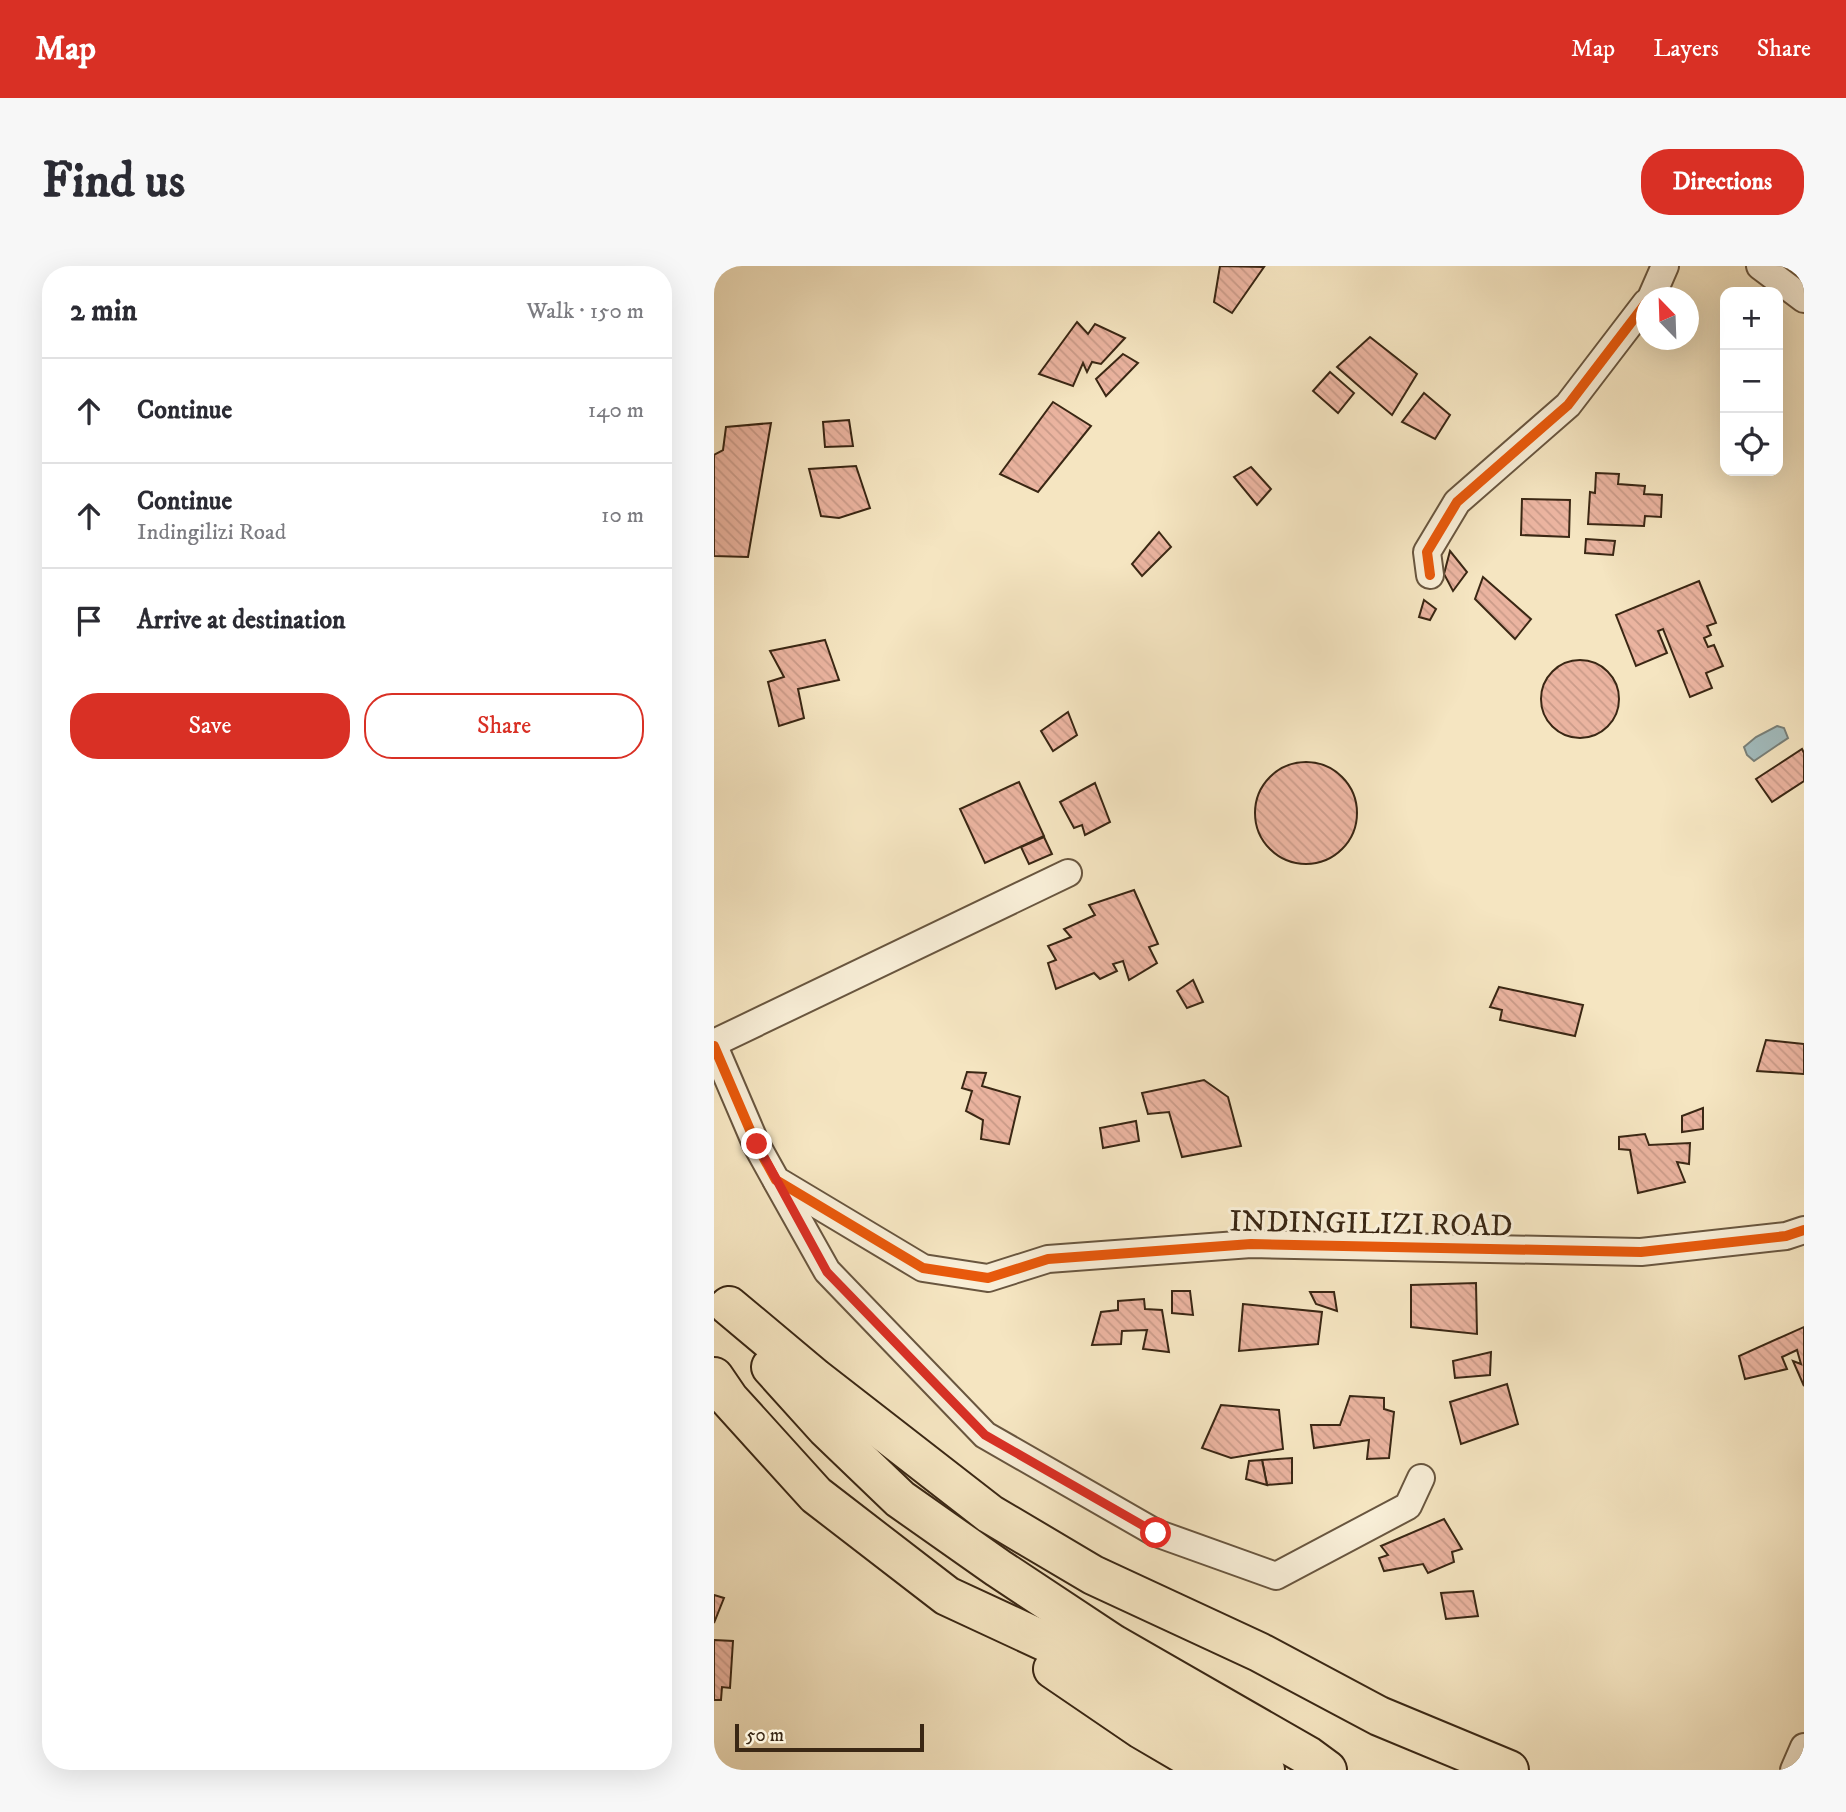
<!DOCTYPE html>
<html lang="en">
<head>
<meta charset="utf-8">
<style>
	:root { --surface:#fff; --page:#f7f7f7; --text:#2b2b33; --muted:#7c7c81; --line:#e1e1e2; --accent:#d93025 }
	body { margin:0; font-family:"IM FELL DW Pica",serif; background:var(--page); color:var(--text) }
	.controls { position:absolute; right:21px; top:21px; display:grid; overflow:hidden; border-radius:14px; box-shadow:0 7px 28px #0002 }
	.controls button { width:63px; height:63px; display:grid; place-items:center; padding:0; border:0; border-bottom:2px solid var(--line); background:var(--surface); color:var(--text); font:35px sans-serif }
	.compass { position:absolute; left:922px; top:21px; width:63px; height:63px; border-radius:50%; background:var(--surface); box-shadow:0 7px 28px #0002; rotate:337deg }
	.scale { position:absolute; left:21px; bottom:18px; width:189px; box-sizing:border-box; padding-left:7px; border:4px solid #3a2714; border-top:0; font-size:19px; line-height:24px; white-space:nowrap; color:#3a2714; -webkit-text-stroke:5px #f8eed7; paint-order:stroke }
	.stop { position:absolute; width:21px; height:21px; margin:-16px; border:5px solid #d93025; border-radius:50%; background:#fff }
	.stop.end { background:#d93025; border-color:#fff; box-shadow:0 2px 7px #0008 }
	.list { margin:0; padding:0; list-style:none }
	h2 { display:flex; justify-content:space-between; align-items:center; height:91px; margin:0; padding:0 28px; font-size:30px }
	h2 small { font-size:23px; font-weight:400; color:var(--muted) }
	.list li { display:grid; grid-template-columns:46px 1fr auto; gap:21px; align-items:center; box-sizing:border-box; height:105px; padding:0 28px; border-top:2px solid var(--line) }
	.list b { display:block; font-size:26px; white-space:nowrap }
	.list p { margin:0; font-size:23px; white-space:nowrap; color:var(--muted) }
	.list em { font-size:23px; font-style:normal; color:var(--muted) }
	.actions { display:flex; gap:14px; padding:21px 28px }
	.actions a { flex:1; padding:16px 0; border:2px solid var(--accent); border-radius:28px; text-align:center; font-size:24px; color:var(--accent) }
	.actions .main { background:var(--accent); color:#fff }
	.icon { flex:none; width:38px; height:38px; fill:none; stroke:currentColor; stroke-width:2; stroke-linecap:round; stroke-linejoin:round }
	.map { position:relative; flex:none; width:1090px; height:1504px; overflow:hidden; border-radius:28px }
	header { display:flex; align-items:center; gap:42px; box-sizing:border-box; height:98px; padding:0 35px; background:var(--accent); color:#fff }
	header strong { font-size:33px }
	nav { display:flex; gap:38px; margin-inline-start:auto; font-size:24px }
	.intro { display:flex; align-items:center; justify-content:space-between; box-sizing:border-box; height:168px; padding:0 42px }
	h1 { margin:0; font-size:49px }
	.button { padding:18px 32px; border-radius:28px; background:var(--accent); color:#fff; font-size:24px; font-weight:700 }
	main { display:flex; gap:42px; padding:0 42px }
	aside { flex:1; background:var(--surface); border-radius:28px; box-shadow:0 7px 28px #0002 }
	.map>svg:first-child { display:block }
	.water { fill:#a2bcbe; stroke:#78807a; stroke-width:2 }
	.building { fill:url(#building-back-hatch); stroke:#3a2714; stroke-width:2 }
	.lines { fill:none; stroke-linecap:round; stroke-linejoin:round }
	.minor-casing { stroke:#69563f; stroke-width:30 }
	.highway-casing { stroke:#3a2714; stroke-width:42 }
	.minor { stroke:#f8eed7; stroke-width:26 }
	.highway { stroke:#f5e5c1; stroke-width:38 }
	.cycleway-casing { stroke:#f8eed7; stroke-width:15 }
	.cycleway { stroke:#e8590c; stroke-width:10 }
	.route { stroke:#d93025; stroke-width:9 }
	.labels { text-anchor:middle; stroke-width:6; stroke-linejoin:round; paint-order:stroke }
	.street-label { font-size:30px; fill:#3a2714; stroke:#f8eed7 }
</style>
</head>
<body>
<header>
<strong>Map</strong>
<nav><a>Map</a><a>Layers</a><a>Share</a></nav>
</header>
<div class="intro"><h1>Find us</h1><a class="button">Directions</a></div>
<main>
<aside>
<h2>2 min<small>Walk · 150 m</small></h2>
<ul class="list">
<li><svg class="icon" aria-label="ahead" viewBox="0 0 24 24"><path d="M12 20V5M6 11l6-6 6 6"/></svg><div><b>Continue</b></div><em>140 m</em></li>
<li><svg class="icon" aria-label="ahead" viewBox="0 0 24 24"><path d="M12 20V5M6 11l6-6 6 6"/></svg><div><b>Continue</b><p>Indingilizi Road</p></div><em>10 m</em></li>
<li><svg class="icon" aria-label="arrive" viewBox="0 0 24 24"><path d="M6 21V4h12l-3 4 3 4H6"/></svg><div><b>Arrive at destination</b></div></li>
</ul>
<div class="actions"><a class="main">Save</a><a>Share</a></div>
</aside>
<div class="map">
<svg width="1090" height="1504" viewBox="0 0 1090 1504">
	<defs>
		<pattern id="building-back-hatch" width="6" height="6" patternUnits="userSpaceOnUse" patternTransform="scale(1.75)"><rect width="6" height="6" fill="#ebb4a0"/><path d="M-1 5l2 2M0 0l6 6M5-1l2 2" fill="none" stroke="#ca9b89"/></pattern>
	</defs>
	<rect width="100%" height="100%" fill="#f5e5c1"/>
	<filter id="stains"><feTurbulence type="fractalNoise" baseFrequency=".00286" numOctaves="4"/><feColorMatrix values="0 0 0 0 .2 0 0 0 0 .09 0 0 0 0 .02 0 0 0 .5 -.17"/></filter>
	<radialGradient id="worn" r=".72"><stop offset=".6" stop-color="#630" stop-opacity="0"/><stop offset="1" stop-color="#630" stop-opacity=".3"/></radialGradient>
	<path class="water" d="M1063 460 1070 462 1074 472 1040 495 1033 489 1030 481 1042 471Z"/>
	<g class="building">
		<path d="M506 0 550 1 518 47 500 36Z"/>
		<path d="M363 56 374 68 381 58 411 72 387 98 378 96 373 106 369 97 359 120 325 108Z"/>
		<path d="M656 71 703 108 678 149 623 101Z"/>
		<path d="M409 88 424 97 392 130 382 113Z"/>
		<path d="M616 106 640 127 624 147 599 125Z"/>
		<path d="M710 127 736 149 721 173 688 156Z"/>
		<path d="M339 136 377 160 324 226 286 208Z"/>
		<path d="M135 154 139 180 111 181 109 156Z"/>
		<path d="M57 157 34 291 0 290V189L9 184 12 161Z"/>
		<path d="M142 200 156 242 125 252 107 250 95 203Z"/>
		<path d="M537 201 557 223 543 239 520 211Z"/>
		<path d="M882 207 905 208 904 218 931 220 930 228 948 229 947 251 931 250 930 260 874 258 876 226 881 227Z"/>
		<path d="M808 233 856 234 855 271 807 269Z"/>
		<path d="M445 266 457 281 428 310 418 298Z"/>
		<path d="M872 273 901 275 899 289 871 287Z"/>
		<path d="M736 285 753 306 739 325 730 308Z"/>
		<path d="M769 311 817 353 801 373 761 333Z"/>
		<path d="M985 315 1002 357 993 360 997 369 990 372 994 381 1000 379 1009 400 992 407 998 422 976 431 949 363 944 365 953 387 922 400 902 349Z"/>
		<path d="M710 334 722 343 716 354 705 351Z"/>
		<path d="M111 374 125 414 84 423 90 452 65 460 54 416 70 411 56 385Z"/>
		<circle cx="866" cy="433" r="39"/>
		<path d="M354 446 363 469 339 485 327 465Z"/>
		<path d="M1088 483 1090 487V515L1058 536 1042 513Z"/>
		<circle cx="592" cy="547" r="51"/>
		<path d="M305 516 330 570 271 597 246 543Z"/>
		<path d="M381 517 396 556 371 569 368 559 360 562 346 536Z"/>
		<path d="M330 571 338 588 315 598 307 581Z"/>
		<path d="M420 624 444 678 435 681 443 697 415 714 409 695 399 698 403 705 386 713 380 707 342 723 334 697 342 694 334 680 357 671 350 663 381 649 375 639Z"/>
		<path d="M479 714 489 736 473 742 463 725Z"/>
		<path d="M785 721 869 739 861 770 786 754 788 744 776 741Z"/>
		<path d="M1052 774 1090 778V808L1043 805Z"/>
		<path d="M253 806 272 807 268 820 306 831 295 878 267 873 269 854 252 845 258 825 248 822Z"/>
		<path d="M490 814 514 831 527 880 468 891 455 846 434 848 428 827Z"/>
		<path d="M989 842V863L968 866V850Z"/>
		<path d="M422 855 425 875 389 882 386 862Z"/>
		<path d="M931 868 935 879 976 877 975 898 963 896 971 916 924 927 916 884 905 883V871Z"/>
		<path d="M762 1017 763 1068 697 1061V1019Z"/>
		<path d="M458 1025H476L479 1049 458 1047Z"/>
		<path d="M596 1026H620L623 1045 602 1038Z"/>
		<path d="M430 1033 431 1043 448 1044 455 1086 429 1083 433 1064 408 1065 407 1078 378 1079 387 1046 404 1044V1035Z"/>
		<path d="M529 1038 608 1046 604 1078 525 1085Z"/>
		<path d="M1090 1061V1120L1079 1095 1087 1098 1083 1084 1068 1091 1073 1103 1031 1113 1025 1090Z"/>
		<path d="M777 1086 776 1109 741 1112 739 1095Z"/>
		<path d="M793 1118 804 1158 747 1178 736 1136Z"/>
		<path d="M636 1130 670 1132V1143L680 1146 675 1192 653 1193 655 1174 600 1182 597 1159H626Z"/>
		<path d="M507 1139 565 1144 569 1183 517 1192 488 1182Z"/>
		<path d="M578 1192V1217L553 1219 548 1194Z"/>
		<path d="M548 1194 553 1219 532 1213 535 1195Z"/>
		<path d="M730 1253 748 1283 738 1286 740 1296 714 1307 709 1298 670 1305 665 1292 674 1289 667 1280Z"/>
		<path d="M759 1325 764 1350 732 1353 727 1327Z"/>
		<path d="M0 1329 10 1332 0 1357Z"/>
		<path d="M0 1374 19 1375 16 1422 8 1421 7 1434H0Z"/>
	</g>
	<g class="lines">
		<g class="minor-casing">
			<g id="minor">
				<path d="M1046 0 1090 33"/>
				<path d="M937 32 951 0"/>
				<path d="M716 309 713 286 743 236 854 139 932 37"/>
				<path d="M0 777 354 607"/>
				<path d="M0 780 42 878 62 914 209 1002 274 1012 334 993 537 978 927 986 1072 970 1090 964"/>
				<path d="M63 916 113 1005 271 1169 442 1267 562 1310 694 1240 707 1212"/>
				<path d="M1080 1504 1090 1481"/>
			</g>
		</g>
		<g class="highway-casing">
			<g id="highway">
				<path d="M15 1040 101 1112 276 1248 379 1309 545 1386 665 1450 795 1504"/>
				<path d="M57 1101 112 1162 186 1233 284 1302 399 1378 594 1490 613 1504"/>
				<path d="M0 1111 15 1133 102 1229 233 1330 373 1395 551 1504"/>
				<path d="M339 1403 427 1463 497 1504"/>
			</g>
		</g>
		<use href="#minor" class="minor"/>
		<use href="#highway" class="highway"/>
		<g class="cycleway-casing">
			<g id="cycleway">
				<path d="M716 309 713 286 743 236 854 139 932 37"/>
				<path d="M0 780 42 878 62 914 209 1002 274 1012 334 993 537 978 927 986 1072 970 1090 964"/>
			</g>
		</g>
		<use href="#cycleway" class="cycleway"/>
	</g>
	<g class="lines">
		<path class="route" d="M43 878 113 1006 271 1169 442 1267"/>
	</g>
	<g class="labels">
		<g class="street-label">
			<text transform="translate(657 957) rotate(1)" y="10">INDINGILIZI ROAD</text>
		</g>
	</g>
	<rect width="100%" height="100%" filter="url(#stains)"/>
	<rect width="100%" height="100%" fill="url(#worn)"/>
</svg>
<div class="controls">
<button>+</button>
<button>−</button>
<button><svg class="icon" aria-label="locate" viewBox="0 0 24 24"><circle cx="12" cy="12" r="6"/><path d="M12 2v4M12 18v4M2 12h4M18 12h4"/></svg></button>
</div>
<svg class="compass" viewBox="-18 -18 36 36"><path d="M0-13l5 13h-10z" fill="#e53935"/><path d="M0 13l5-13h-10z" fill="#7c7c81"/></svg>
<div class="scale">50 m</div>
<div class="stop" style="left:442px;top:1267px"></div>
<div class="stop end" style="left:43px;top:878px"></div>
</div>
</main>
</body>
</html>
